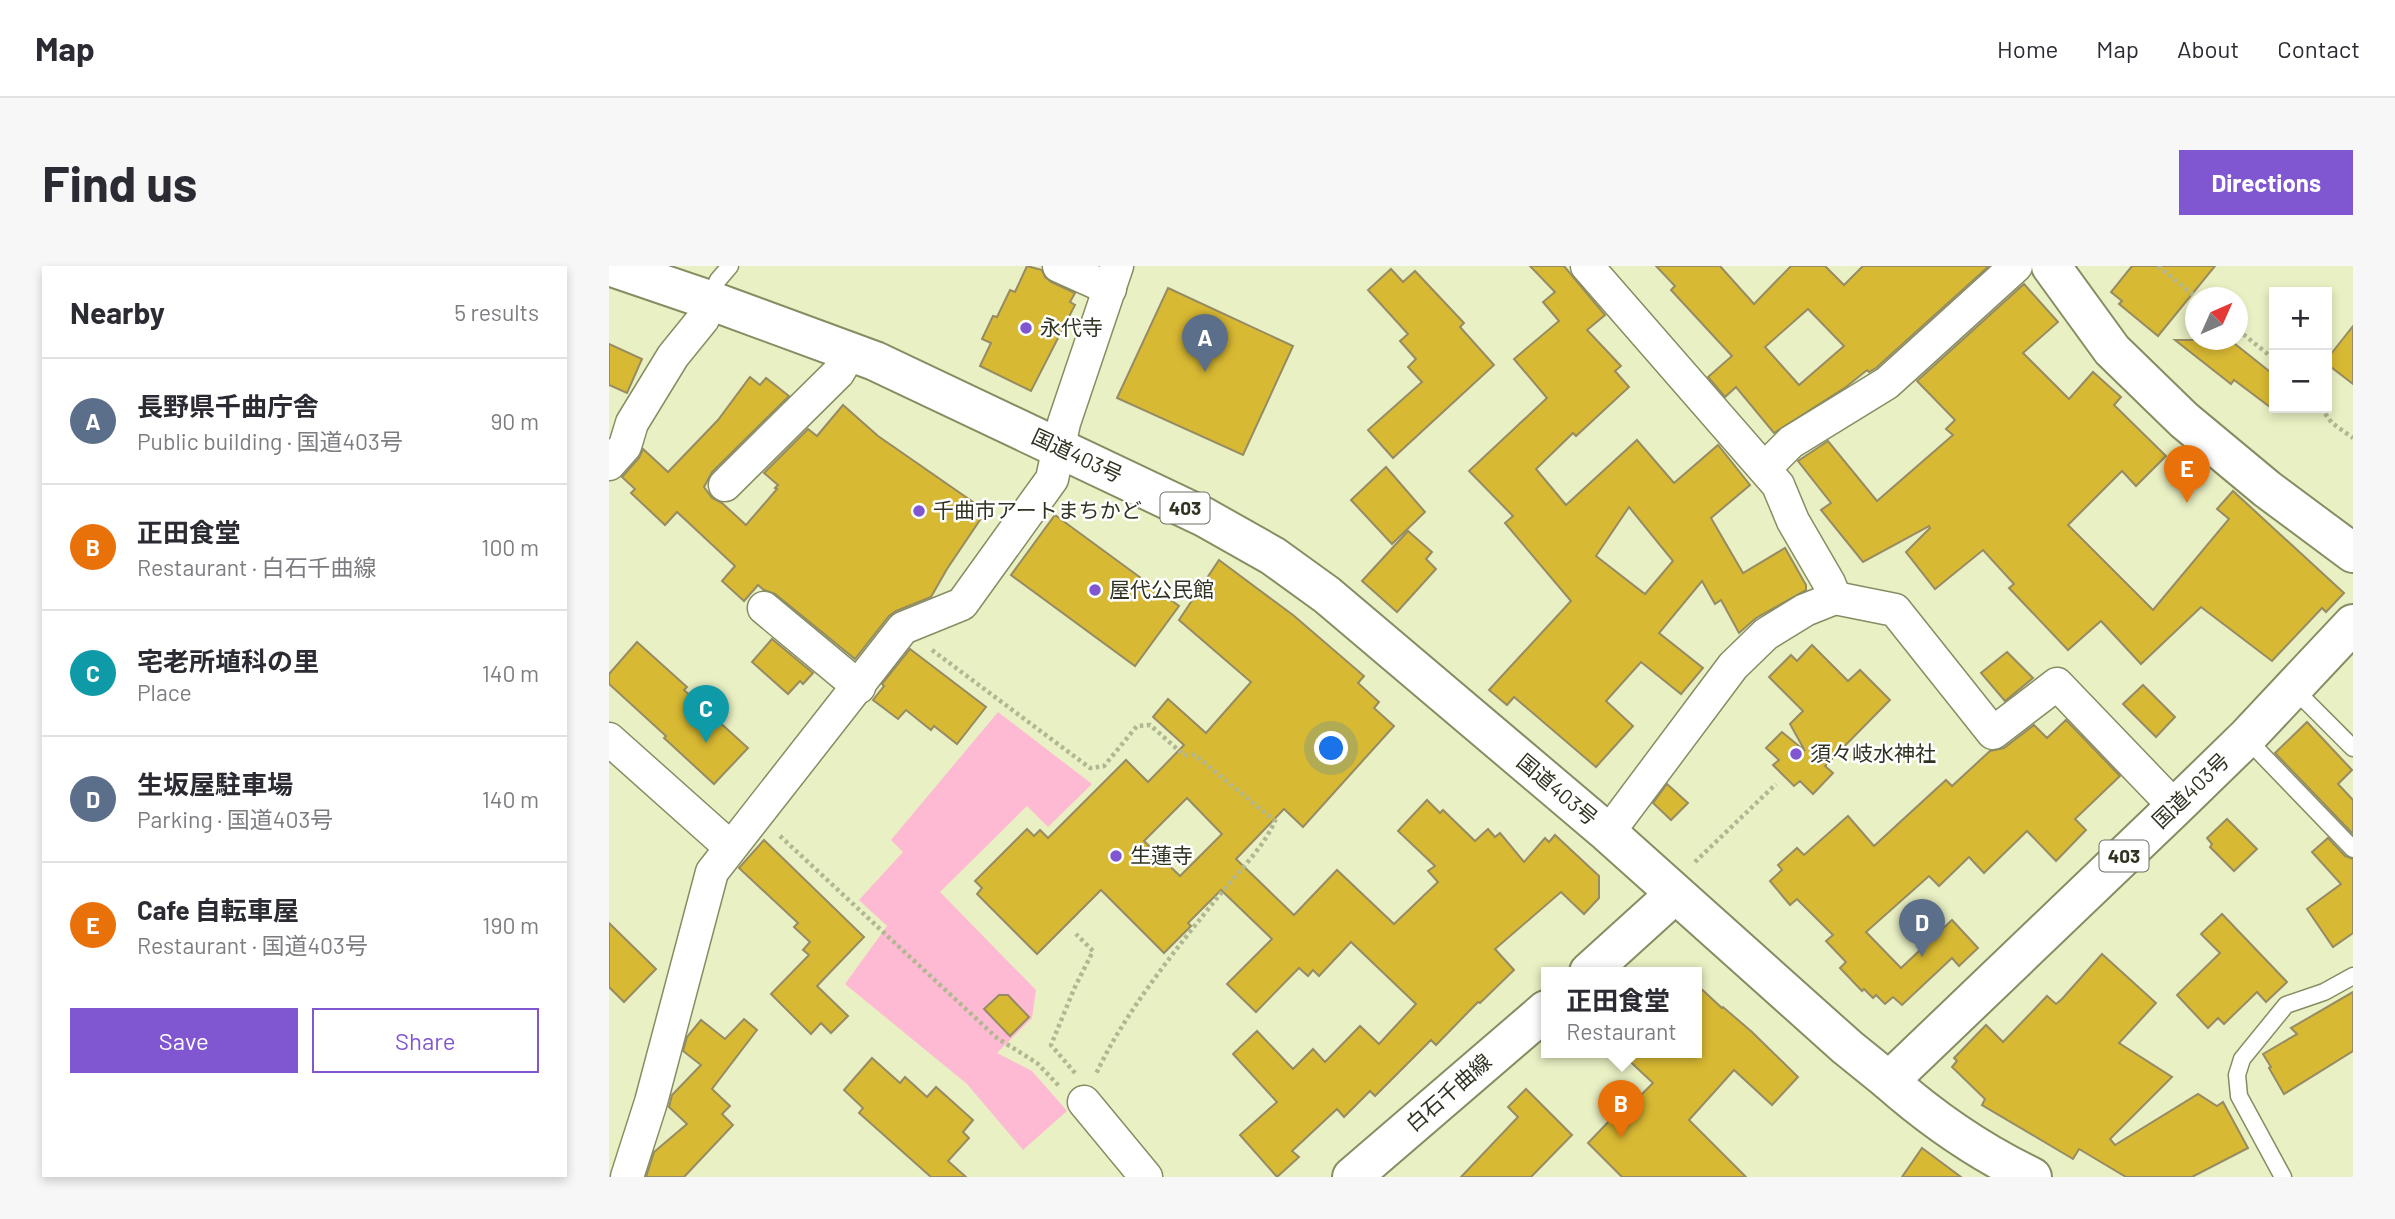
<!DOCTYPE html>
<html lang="en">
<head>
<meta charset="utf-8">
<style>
	:root { --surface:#fff; --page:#f7f7f7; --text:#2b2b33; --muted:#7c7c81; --line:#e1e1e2; --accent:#8057d1 }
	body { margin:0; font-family:Barlow,"Noto Sans JP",sans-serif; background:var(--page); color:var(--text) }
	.controls { position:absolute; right:21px; top:21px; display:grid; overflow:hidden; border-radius:0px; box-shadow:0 4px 10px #0003 }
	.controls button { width:63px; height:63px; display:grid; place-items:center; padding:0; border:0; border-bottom:2px solid var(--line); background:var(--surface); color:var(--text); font:35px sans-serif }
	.compass { position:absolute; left:1576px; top:21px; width:63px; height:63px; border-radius:50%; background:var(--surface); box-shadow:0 4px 10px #0003; rotate:45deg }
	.you { position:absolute; left:723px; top:483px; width:24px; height:24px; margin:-18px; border:5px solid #fff; border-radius:50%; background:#1a73e8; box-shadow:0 0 0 10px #1a73e833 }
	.badge { display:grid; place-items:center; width:46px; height:46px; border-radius:50%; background:var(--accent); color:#fff; font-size:23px; font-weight:700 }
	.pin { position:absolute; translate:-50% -58px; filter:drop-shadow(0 2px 4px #0008) }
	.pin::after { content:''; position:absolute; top:37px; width:24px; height:21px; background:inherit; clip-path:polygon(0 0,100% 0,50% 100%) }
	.popup { position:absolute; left:932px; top:701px; width:161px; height:91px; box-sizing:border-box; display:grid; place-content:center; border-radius:0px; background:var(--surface); filter:drop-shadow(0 2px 5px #0005); font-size:23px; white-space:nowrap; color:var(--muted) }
	.popup b { font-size:26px; color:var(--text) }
	.popup::after { content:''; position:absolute; left:50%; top:100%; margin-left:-14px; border:14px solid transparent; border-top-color:var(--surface) }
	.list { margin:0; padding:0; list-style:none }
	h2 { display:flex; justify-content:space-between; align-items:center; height:91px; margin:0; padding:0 28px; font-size:30px }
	h2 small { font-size:23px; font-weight:400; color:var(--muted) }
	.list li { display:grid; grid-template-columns:46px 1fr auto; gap:21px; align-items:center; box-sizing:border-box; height:126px; padding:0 28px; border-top:2px solid var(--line) }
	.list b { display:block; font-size:26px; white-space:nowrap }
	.list p { margin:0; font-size:23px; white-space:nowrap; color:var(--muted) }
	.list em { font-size:23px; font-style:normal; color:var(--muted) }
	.actions { display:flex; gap:14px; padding:21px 28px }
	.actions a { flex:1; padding:16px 0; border:2px solid var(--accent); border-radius:0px; text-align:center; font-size:24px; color:var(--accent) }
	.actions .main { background:var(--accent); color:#fff }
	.map { position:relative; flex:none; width:1744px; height:911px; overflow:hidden; border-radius:0px }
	header { display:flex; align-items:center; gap:42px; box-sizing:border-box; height:98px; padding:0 35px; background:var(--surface); border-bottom:2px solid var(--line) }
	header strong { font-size:33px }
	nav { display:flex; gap:38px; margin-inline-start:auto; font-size:24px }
	.intro { display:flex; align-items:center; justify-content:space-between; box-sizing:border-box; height:168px; padding:0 42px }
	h1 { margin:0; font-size:49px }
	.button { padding:18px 32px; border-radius:0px; background:var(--accent); color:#fff; font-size:24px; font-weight:700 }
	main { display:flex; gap:42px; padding:0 42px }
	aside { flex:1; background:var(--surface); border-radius:0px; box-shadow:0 4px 10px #0003 }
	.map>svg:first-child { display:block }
	.green { fill:#fdbad2 }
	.building { fill:#d8b933; stroke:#968b62; stroke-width:2; fill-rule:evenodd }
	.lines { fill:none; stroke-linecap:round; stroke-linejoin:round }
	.service-casing { stroke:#868d63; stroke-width:19 }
	.minor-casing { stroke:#868d63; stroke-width:35 }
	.tertiary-casing { stroke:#868d63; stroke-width:42 }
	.secondary-casing { stroke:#868d63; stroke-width:42 }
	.trunk-casing { stroke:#868d63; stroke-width:42 }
	.path { stroke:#b1b792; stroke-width:4.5; stroke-dasharray:3.5 3.5; stroke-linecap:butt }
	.service { stroke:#fff; stroke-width:16 }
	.minor { stroke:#fff; stroke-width:32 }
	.tertiary { stroke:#fff; stroke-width:38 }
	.secondary { stroke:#fff; stroke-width:38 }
	.trunk { stroke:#fff; stroke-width:38 }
	.poi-dot { fill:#8057d1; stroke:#fff; stroke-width:2.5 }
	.labels { text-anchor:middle; stroke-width:5; stroke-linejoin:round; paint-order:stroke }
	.shield { fill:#fff; stroke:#6e7064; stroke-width:2 }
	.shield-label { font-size:19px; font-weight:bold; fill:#303321 }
	.poi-label { font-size:21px; fill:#303321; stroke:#fff; text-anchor:start }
	.street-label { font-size:21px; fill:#303321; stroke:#fff }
</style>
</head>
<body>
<header>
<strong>Map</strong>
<nav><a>Home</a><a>Map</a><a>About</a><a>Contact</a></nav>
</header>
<div class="intro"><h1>Find us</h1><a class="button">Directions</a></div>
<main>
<aside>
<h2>Nearby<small>5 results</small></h2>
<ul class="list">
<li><span class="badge" style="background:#5c6f8a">A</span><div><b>長野県千曲庁舎</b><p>Public building · 国道403号</p></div><em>90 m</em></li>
<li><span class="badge" style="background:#e8710a">B</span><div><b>正田食堂</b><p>Restaurant · 白石千曲線</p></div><em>100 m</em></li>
<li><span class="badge" style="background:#0f9aa8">C</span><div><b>宅老所埴科の里</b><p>Place</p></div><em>140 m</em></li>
<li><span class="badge" style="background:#5c6f8a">D</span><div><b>生坂屋駐車場</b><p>Parking · 国道403号</p></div><em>140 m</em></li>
<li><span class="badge" style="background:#e8710a">E</span><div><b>Cafe 自転車屋</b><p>Restaurant · 国道403号</p></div><em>190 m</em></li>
</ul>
<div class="actions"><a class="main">Save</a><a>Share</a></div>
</aside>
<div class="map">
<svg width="1744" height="911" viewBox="0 0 1744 911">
	<rect width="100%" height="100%" fill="#e9f0c3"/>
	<path class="green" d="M389 446 483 518 439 561 418 540 331 626 427 724 423 752 388 787 423 805 458 845 414 884 358 818 236 718 278 660 250 634 294 586 282 574Z"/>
	<g class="building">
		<path d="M418 0 433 4 436 11 442 16 466 27 461 36 466 39 422 125 371 100 382 77 373 73 384 50 388 51 401 24 406 26Z"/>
		<path d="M921 0H955L996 49 978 64 1012 100 1006 105 1020 121 967 170 964 167 927 203 957 239 1028 174 1065 217 1109 179 1141 219 1102 252 1134 307 1176 282 1197 319V324L1147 352 1130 367 1112 334 1106 338 1093 315 1050 367 1094 402 1072 428 1032 396 997 435 1024 460 987 501 905 431 898 439 880 424 962 335 896 257 904 250 860 205 938 132 905 93 950 55 934 36 946 26ZM1020 241 1064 295 1036 328 987 290Z"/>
		<path d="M1047 0H1111L1145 38 1182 0H1216L1235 19 1254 0H1380L1267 102 1260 106 1258 104 1237 121 1165 167 1127 121 1116 131 1099 111 1123 90 1062 24 1066 20ZM1199 43 1235 80 1190 119 1156 81Z"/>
		<path d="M1523 0H1606L1549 70 1510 38 1513 35 1502 26Z"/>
		<path d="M782 3 794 16 806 5 855 57 851 61 885 99 784 192 759 164 813 116 799 101 807 93 791 75 799 68 759 24Z"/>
		<path d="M1415 18 1449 56 1414 87 1460 133 1484 106 1512 131 1505 139 1557 190 1527 220 1513 205 1459 259 1544 344 1620 253 1608 243 1624 225 1735 327 1717 346 1713 342 1663 395 1592 341 1532 398 1492 355 1459 384 1400 322 1405 318 1374 284 1326 323 1297 286 1321 262 1320 260 1254 296 1212 244 1222 237 1189 195 1219 175 1268 235 1344 169 1337 163 1346 154 1308 115Z"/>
		<path d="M559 22 684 80 634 189 508 132Z"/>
		<path d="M1744 60V118L1718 98V93Z"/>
		<path d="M1566 74H1621L1665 109V144L1625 114 1622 118Z"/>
		<path d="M0 78 33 93 18 127 0 119Z"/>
		<path d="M141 111 151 119 157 112 180 130 103 206 95 221 103 232 113 237 137 259 168 223 166 222 169 219 155 207 199 163 208 170 234 139 269 170 377 245 338 303 322 331 287 345 280 350 246 393 166 328 155 324 149 319 135 335 113 315 126 300 68 246 56 259 22 227 26 223 13 211 30 192 34 183 59 206 109 154Z"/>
		<path d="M777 201 816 246 783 278 742 234Z"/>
		<path d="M446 249 570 340 526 400 402 309Z"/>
		<path d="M799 265 823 286 817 293 827 303 788 346 753 315Z"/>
		<path d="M610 294 684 349 755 410 749 417 770 436 765 442 785 460 694 561 675 543 627 593 685 649 728 604 785 658 829 616 819 605 826 600 789 565 818 534 831 547 834 544 866 575 879 563 886 571 891 567 915 596 936 572 940 576 946 569 990 610V632L975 648 952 626 886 683 905 704 871 737 869 736 827 779 822 774 766 830 761 825 735 851 728 843 683 885 690 891 668 911 631 869 668 836 624 788 648 765 684 803 704 783 716 796 751 760 770 778 807 738 742 676 710 710 704 704 699 710 690 702 647 746 618 718 663 673 612 624 579 657 582 660 555 687 492 624 428 688 368 628 373 622 366 615 418 563 425 570 431 564 439 572 517 494 539 516 575 479 544 451 559 433 597 467 642 416 570 354ZM578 532 613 568 571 610 535 575Z"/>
		<path d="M163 373 204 407 194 418 191 415 179 428 143 396Z"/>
		<path d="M28 376 78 421 75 424 139 482 105 518 55 472 57 470 0 418V408Z"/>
		<path d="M1203 379 1239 415 1251 404 1281 434 1216 500 1224 507 1204 528 1191 515 1185 520 1164 499 1170 494 1157 482 1173 466 1196 485 1181 458 1194 445 1160 411 1182 389 1188 395Z"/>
		<path d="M301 383 377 441 348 478 325 460 322 464 297 444 289 453 264 434 275 420 273 418Z"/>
		<path d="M1398 386 1424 412 1396 435 1372 407Z"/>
		<path d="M1534 419 1566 451 1547 471 1514 438Z"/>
		<path d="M1457 454 1511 510 1466 553 1477 564 1447 595 1418 565 1375 607 1360 591 1330 620 1320 610 1257 666 1292 702 1343 654 1369 682 1350 700 1343 692 1293 739 1284 731 1276 738 1267 729 1264 732 1255 723 1253 725 1231 702 1237 696 1217 675 1224 669 1188 633 1181 639 1161 615 1173 604 1169 599 1188 582 1195 589 1239 550 1265 580 1337 514 1343 520 1381 485 1395 482 1425 459 1438 472Z"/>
		<path d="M1698 456 1743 504 1729 518 1744 534V568L1666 487Z"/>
		<path d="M1058 518 1079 537 1062 554 1044 537Z"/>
		<path d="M1618 553 1648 583 1625 605 1601 581 1603 578 1598 572Z"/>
		<path d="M1719 572 1736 590 1744 593V667L1724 681 1698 643 1732 618 1703 586Z"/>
		<path d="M155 574 255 671 208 720 239 750 222 767 212 757 202 768 162 728 200 689 194 684 201 676 185 661 189 657 130 602Z"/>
		<path d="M1613 648 1678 716 1657 736 1648 726 1615 758 1609 752 1599 762 1568 729 1611 687 1592 668Z"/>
		<path d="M0 657 47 703 15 736 0 721Z"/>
		<path d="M1493 688 1547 737 1510 777 1563 811 1501 873 1506 879 1589 828 1608 840 1614 836 1639 882 1583 911H1517L1470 883 1464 893 1373 839 1376 833 1343 801 1348 795 1345 792 1377 759 1394 776 1438 730 1447 738 1453 733Z"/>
		<path d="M1087 718 1113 742 1114 741 1143 766 1189 811 1163 839 1125 804 1080 854 1137 911H1013L979 877 1005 850 1008 853 1044 817 1011 786H1087Z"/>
		<path d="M1744 726V785L1675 828 1660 802 1662 801 1654 788 1688 768 1682 762Z"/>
		<path d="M390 729H399L420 751 401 770 375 743Z"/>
		<path d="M135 753 148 764 103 823 121 840 113 848 124 859 75 911H37L45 886 78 858 60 841 63 829 92 799 74 785 78 771 92 754 116 773Z"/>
		<path d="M263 792 291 817 296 811 318 831 327 821 364 854 354 866 360 872 339 895 357 911H322L250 847 254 842 235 824Z"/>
		<path d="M917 823 963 869 922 911H852L909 851 899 841Z"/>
		<path d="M1313 882 1352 911H1293Z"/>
	</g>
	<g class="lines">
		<g class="service-casing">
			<g id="service">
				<path d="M100 34 109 14 121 0"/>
				<path d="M1684 422 1744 482"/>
				<path d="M1637 472 1744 583"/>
				<path d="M1674 911 1630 830 1628 809 1633 793 1677 739 1715 726 1744 710"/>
			</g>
		</g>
		<g class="minor-casing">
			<g id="minor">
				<path d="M450 0 501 23"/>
				<path d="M978 0 1169 219 1184 255 1220 317 1226 332 1196 344 1157 368 1124 400 999 567"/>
				<path d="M0 198 16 180 23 157 64 90 94 53 100 34"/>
				<path d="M1156 202 1182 176 1278 117 1407 0"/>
				<path d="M116 219 229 107 242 85"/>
				<path d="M1226 332 1286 344 1384 467 1448 418 1566 541"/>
				<path d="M155 342 250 421"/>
				<path d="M0 473 121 581"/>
				<path d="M475 836 537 911"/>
				<path d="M18 911 42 836 103 606 294 362 353 338 443 213 455 157 508 0"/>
			</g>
		</g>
		<g class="tertiary-casing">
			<path id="tertiary" d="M1442 0 1503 84 1575 154 1658 223 1744 287"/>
		</g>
		<g class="secondary-casing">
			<g id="secondary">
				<path d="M980 706 1066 628"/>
				<path d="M1280 815C1323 853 1371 886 1423 911"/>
				<path d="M743 911 937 744"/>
			</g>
		</g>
		<g class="trunk-casing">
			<path id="trunk" d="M0 0 100 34 266 95 595 251 664 290 718 329 999 567 1238 781 1280 815 1566 541 1637 472 1744 358"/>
		</g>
		<g class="path">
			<path d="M1549 0 1588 32"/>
			<path d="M1629 64 1665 93"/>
			<path d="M1712 142 1723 157 1744 172"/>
			<path d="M323 384 481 502 495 500 528 460 541 459 575 489H586L666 555C653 584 628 607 608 632 567 683 514 749 487 808"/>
			<path d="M171 570 388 772 428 797 451 821"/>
			<path d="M1086 596 1167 518"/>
			<path d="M466 807 442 779 465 723 484 685 467 668"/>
		</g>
		<use href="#service" class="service"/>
		<use href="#minor" class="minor"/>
		<use href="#tertiary" class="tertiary"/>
		<use href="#secondary" class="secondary"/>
		<use href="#trunk" class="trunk"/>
	</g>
	<g class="poi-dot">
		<circle cx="417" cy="62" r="7"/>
		<circle cx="310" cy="245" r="7"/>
		<circle cx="486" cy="324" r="7"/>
		<circle cx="1187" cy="488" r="7"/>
		<circle cx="507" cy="590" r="7"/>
	</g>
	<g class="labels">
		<g class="shield">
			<rect x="551.5" y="226.5" width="49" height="31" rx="5"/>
			<rect x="1490.5" y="574.5" width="49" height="31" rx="5"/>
		</g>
		<g class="shield-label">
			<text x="576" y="249">403</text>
			<text x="1515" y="597">403</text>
		</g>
		<g class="poi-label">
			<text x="431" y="69">永代寺</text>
			<text x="324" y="252">千曲市アートまちかど</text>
			<text x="500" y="331">屋代公民館</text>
			<text x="1201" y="495">須々岐水神社</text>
			<text x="521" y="597">生蓮寺</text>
		</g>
		<g class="street-label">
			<text transform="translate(468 190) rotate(25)" y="7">国道403号</text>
			<text transform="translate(948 524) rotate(40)" y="7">国道403号</text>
			<text transform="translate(1582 525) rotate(-44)" y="7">国道403号</text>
			<text transform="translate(840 827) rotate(-41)" y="7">白石千曲線</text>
		</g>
	</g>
</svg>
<div class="controls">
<button>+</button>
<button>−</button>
</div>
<svg class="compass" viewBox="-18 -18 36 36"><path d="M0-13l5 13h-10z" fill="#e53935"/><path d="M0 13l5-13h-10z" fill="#7c7c81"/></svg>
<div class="you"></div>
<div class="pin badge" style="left:596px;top:106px;background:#5c6f8a">A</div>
<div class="pin badge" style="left:1012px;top:872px;background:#e8710a">B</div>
<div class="popup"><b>正田食堂</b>Restaurant</div>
<div class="pin badge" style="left:97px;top:477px;background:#0f9aa8">C</div>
<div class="pin badge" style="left:1313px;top:691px;background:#5c6f8a">D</div>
<div class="pin badge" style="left:1578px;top:237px;background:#e8710a">E</div>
</div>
</main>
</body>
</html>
